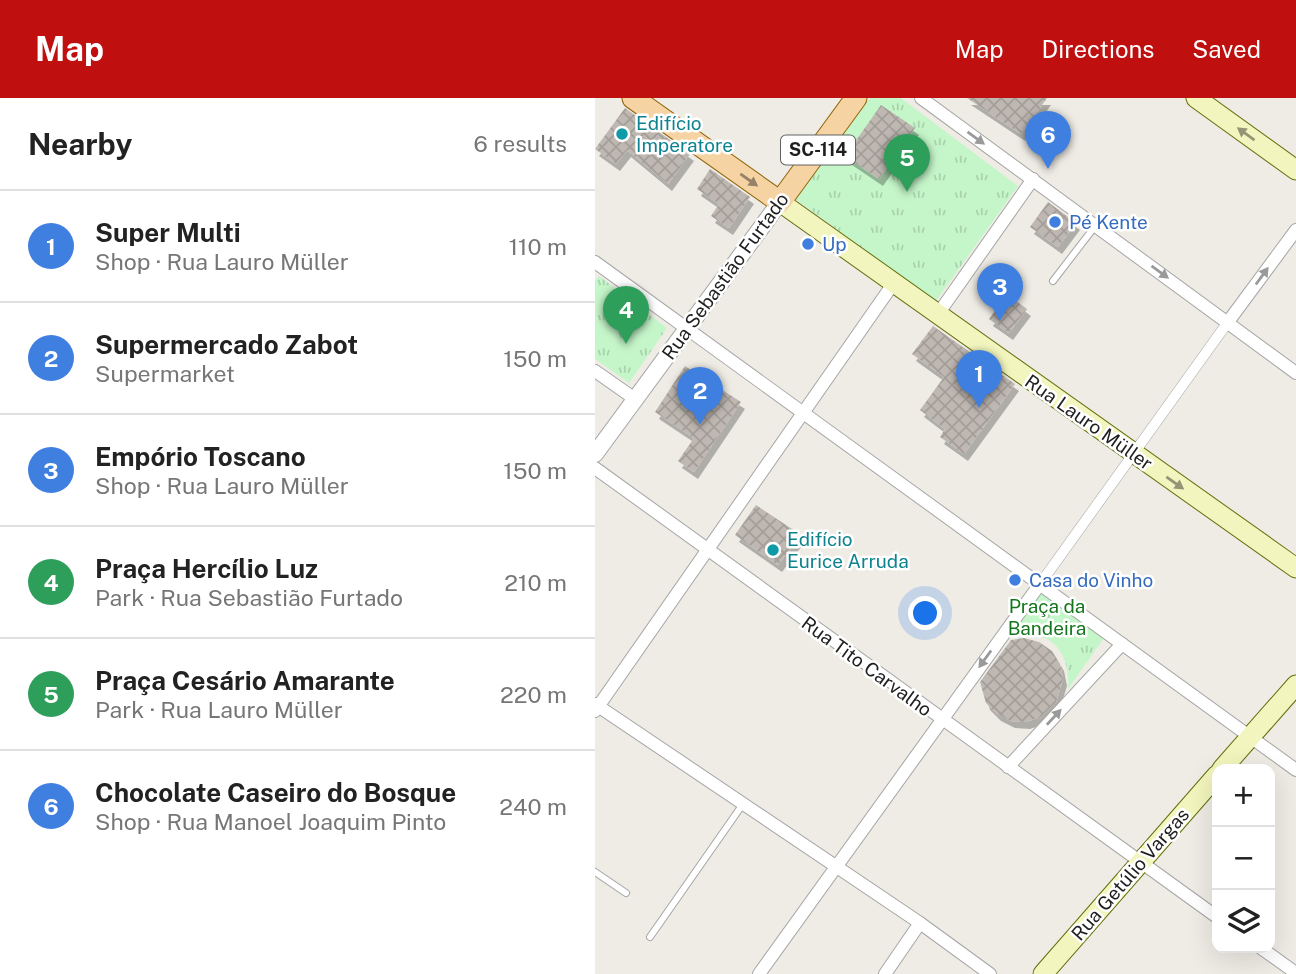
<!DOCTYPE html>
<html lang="en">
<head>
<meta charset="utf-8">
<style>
	:root { --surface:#fff; --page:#f2f2f2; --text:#222; --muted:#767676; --line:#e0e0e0; --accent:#bf0f0e }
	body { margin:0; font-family:"Public Sans",sans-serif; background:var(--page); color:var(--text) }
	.controls { position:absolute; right:21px; bottom:21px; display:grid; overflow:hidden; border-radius:14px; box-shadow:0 7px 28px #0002 }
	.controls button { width:63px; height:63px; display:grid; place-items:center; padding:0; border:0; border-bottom:2px solid var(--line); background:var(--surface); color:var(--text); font:35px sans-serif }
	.you { position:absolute; left:331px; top:516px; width:24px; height:24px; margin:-18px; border:5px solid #fff; border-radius:50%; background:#1a73e8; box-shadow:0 0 0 10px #1a73e833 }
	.badge { display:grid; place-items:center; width:46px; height:46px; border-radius:50%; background:var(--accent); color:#fff; font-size:23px; font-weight:700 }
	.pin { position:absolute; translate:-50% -58px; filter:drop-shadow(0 2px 4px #0008) }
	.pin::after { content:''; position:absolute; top:37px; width:24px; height:21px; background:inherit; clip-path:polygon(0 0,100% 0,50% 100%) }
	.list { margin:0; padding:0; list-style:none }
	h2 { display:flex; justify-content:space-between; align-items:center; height:91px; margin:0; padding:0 28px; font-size:30px }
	h2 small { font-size:23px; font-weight:400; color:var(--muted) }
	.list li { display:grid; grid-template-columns:46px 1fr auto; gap:21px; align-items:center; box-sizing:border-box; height:112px; padding:0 28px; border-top:2px solid var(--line) }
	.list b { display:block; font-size:26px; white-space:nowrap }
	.list p { margin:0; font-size:23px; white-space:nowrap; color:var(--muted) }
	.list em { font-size:23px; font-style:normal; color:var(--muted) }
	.icon { flex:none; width:38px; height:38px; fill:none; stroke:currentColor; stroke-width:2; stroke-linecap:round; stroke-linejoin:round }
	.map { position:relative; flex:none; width:701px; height:876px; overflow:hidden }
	header { display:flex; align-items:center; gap:42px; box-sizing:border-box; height:98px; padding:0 35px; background:var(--accent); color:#fff }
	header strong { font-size:33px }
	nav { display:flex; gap:38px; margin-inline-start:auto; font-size:24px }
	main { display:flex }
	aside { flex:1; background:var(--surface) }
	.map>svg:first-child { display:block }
	.park { fill:url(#park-tufts) }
	.building { fill:url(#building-cross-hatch); filter:url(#shadow) }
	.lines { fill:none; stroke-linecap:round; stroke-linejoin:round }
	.service-casing { stroke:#a6a6a6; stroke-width:8 }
	.pedestrian-casing { stroke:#a6a6a6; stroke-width:11 }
	.minor-casing { stroke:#a6a6a6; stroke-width:14 }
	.tertiary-casing { stroke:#a6a6a6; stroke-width:18 }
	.secondary-casing { stroke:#636f0c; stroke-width:21 }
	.primary-casing { stroke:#8f640a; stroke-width:23 }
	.service { stroke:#fff; stroke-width:6 }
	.pedestrian { stroke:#fff; stroke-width:10 }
	.minor { stroke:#fff; stroke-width:12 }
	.tertiary { stroke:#fff; stroke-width:16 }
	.secondary { stroke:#f2f5bd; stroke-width:19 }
	.primary { stroke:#f6d3a3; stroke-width:21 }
	.oneway { fill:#939576 }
	.oneway2 { fill:#9a9a9a }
	.oneway3 { fill:#958268 }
	.culture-dot { fill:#0f9aa8; stroke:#fff; stroke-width:2.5 }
	.shop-dot { fill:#3f7fe0; stroke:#fff; stroke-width:2.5 }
	.labels { text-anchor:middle; stroke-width:5; stroke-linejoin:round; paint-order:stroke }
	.shield { fill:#fff; stroke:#626262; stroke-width:2 }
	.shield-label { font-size:18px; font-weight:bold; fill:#1f1f1f }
	.culture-label { font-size:19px; fill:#0d838f; stroke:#fff; text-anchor:start }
	.shop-label { font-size:19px; fill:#366cbe; stroke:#fff; text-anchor:start }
	.street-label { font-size:19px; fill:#1f1f1f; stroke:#fff }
	.park-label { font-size:19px; fill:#13761c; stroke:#fff }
</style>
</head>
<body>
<header>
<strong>Map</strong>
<nav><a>Map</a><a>Directions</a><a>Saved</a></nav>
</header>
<main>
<aside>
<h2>Nearby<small>6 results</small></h2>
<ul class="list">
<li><span class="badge" style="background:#3f7fe0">1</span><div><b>Super Multi</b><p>Shop · Rua Lauro Müller</p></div><em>110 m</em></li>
<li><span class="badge" style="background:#3f7fe0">2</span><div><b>Supermercado Zabot</b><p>Supermarket</p></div><em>150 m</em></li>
<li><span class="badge" style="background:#3f7fe0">3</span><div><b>Empório Toscano</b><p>Shop · Rua Lauro Müller</p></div><em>150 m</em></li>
<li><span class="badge" style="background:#2e9e5b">4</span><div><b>Praça Hercílio Luz</b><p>Park · Rua Sebastião Furtado</p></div><em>210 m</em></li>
<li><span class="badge" style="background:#2e9e5b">5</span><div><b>Praça Cesário Amarante</b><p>Park · Rua Lauro Müller</p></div><em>220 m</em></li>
<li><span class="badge" style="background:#3f7fe0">6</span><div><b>Chocolate Caseiro do Bosque</b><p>Shop · Rua Manoel Joaquim Pinto</p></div><em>240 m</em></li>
</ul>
</aside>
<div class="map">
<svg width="701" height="876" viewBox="0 0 701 876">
	<defs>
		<pattern id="park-tufts" width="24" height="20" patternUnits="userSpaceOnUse" patternTransform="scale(1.75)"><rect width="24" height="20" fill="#c5f6c9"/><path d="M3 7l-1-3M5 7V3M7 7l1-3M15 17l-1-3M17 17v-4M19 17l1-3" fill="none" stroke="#a9d2ac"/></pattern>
		<pattern id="building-cross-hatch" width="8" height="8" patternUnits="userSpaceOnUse" patternTransform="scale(1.75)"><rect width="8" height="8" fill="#bfb8b2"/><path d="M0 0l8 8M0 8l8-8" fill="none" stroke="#a49e99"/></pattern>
		<filter id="shadow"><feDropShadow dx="4" dy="7" stdDeviation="0" flood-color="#0004"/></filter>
	</defs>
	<rect width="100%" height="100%" fill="#efece5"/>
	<g class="park">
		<path d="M275 0H306L423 88 341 203 200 101Z"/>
		<path d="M4 178 72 230 34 285 0 261V183Z"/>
		<path d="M447 491 511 537 473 591C476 550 452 528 411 540Z"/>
	</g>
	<g class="building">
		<path d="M372 0H452L426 36Z"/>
		<path d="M286 7 320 30 284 81 250 58Z"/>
		<path d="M30 10 95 56 73 86 32 52 21 66 0 51Z"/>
		<path d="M115 71 155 99 134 130 116 118 124 106 102 91Z"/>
		<path d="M453 104 481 125 463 149 435 129Z"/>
		<path d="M412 196 432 211 414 235 394 221Z"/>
		<path d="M338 228 420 286 369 356 345 339 350 331 325 312 349 279 317 256Z"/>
		<path d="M90 268 146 304 99 374 83 363 99 340 60 314Z"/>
		<path d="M161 407 206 437 183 467 140 437Z"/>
		<path d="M429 540 444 544 457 553 465 566 468 581 461 604 446 619 431 624 416 623 402 616 391 605 385 584 416 542Z"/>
	</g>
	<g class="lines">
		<g class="service-casing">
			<g id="service">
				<path d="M458 183 501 127"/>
				<path d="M0 774 31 795"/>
				<path d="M55 839 148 706"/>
			</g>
		</g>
		<g class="pedestrian-casing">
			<path id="pedestrian" d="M445 486 633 224"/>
		</g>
		<g class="minor-casing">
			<g id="minor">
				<path d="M326 0 701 275"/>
				<path d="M0 164 701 672"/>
				<path d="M343 216 438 81"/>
				<path d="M633 224 701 132"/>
				<path d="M0 273 40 301"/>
				<path d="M0 370 622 819"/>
				<path d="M0 606 325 825 395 876"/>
				<path d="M0 613 298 186"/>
				<path d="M413 669 527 546"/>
				<path d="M666 850 701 875"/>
				<path d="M164 876 445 486"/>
				<path d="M290 876 325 825"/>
			</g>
		</g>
		<g class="tertiary-casing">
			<path id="tertiary" d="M0 356 185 104"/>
		</g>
		<g class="secondary-casing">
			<g id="secondary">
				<path d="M601 0 701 72"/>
				<path d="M185 104 701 470"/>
				<path d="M627 671 701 587"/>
				<path d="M448 876 622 677"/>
			</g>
		</g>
		<g class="primary-casing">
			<path id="primary" d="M38 0 185 104 261 0"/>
		</g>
		<use href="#service" class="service"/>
		<use href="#pedestrian" class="pedestrian"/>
		<use href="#minor" class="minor"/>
		<use href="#tertiary" class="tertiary"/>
		<use href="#secondary" class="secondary"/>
		<use href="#primary" class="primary"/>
	</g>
	<defs><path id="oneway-solid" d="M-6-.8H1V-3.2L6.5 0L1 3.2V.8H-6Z" transform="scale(1.75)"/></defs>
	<g class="oneway">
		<use href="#oneway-solid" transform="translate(651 36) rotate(-144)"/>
		<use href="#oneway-solid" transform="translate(580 385) rotate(35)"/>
	</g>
	<g class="oneway2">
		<use href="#oneway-solid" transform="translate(381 40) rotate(36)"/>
		<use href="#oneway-solid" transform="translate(565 174) rotate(36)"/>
		<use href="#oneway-solid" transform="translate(667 178) rotate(-54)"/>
		<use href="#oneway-solid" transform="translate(390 561) rotate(126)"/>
		<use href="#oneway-solid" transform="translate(459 619) rotate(-47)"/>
	</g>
	<use class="oneway3" href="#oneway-solid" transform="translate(154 82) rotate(35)"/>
	<g class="culture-dot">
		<circle cx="27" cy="36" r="7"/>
		<circle cx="178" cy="452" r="7"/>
	</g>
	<g class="shop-dot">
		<circle cx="460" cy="124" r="7"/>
		<circle cx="213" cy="146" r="7"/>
		<circle cx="420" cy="482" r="7"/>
	</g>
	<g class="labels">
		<rect class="shield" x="186" y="37.5" width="74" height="29" rx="5"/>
		<g class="shield-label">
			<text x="223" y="58">SC-114</text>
		</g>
		<g class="culture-label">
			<text x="41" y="32">Edifício<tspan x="41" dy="22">Imperatore</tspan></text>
			<text x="192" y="448">Edifício<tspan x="192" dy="22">Eurice Arruda</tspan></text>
		</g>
		<g class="shop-label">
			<text x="474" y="131">Pé Kente</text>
			<text x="227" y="153">Up</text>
			<text x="434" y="489">Casa do Vinho</text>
		</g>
		<g class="street-label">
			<text transform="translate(130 178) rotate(-54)" y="7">Rua Sebastião Furtado</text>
			<text transform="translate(494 324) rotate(35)" y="7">Rua Lauro Müller</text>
			<text transform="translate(272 568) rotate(36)" y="7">Rua Tito Carvalho</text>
			<text transform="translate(535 776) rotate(-49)" y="7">Rua Getúlio Vargas</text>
		</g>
		<g class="park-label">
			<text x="452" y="515">Praça da<tspan x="452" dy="22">Bandeira</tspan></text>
		</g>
	</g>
</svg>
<div class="controls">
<button>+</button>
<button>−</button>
<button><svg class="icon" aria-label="layers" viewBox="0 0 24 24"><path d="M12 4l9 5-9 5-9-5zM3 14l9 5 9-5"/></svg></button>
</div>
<div class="you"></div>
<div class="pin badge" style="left:384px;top:310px;background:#3f7fe0">1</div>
<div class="pin badge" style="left:105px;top:327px;background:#3f7fe0">2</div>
<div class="pin badge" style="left:405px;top:223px;background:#3f7fe0">3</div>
<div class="pin badge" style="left:31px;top:246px;background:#2e9e5b">4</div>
<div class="pin badge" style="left:312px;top:94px;background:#2e9e5b">5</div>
<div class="pin badge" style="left:453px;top:71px;background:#3f7fe0">6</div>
</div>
</main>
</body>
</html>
